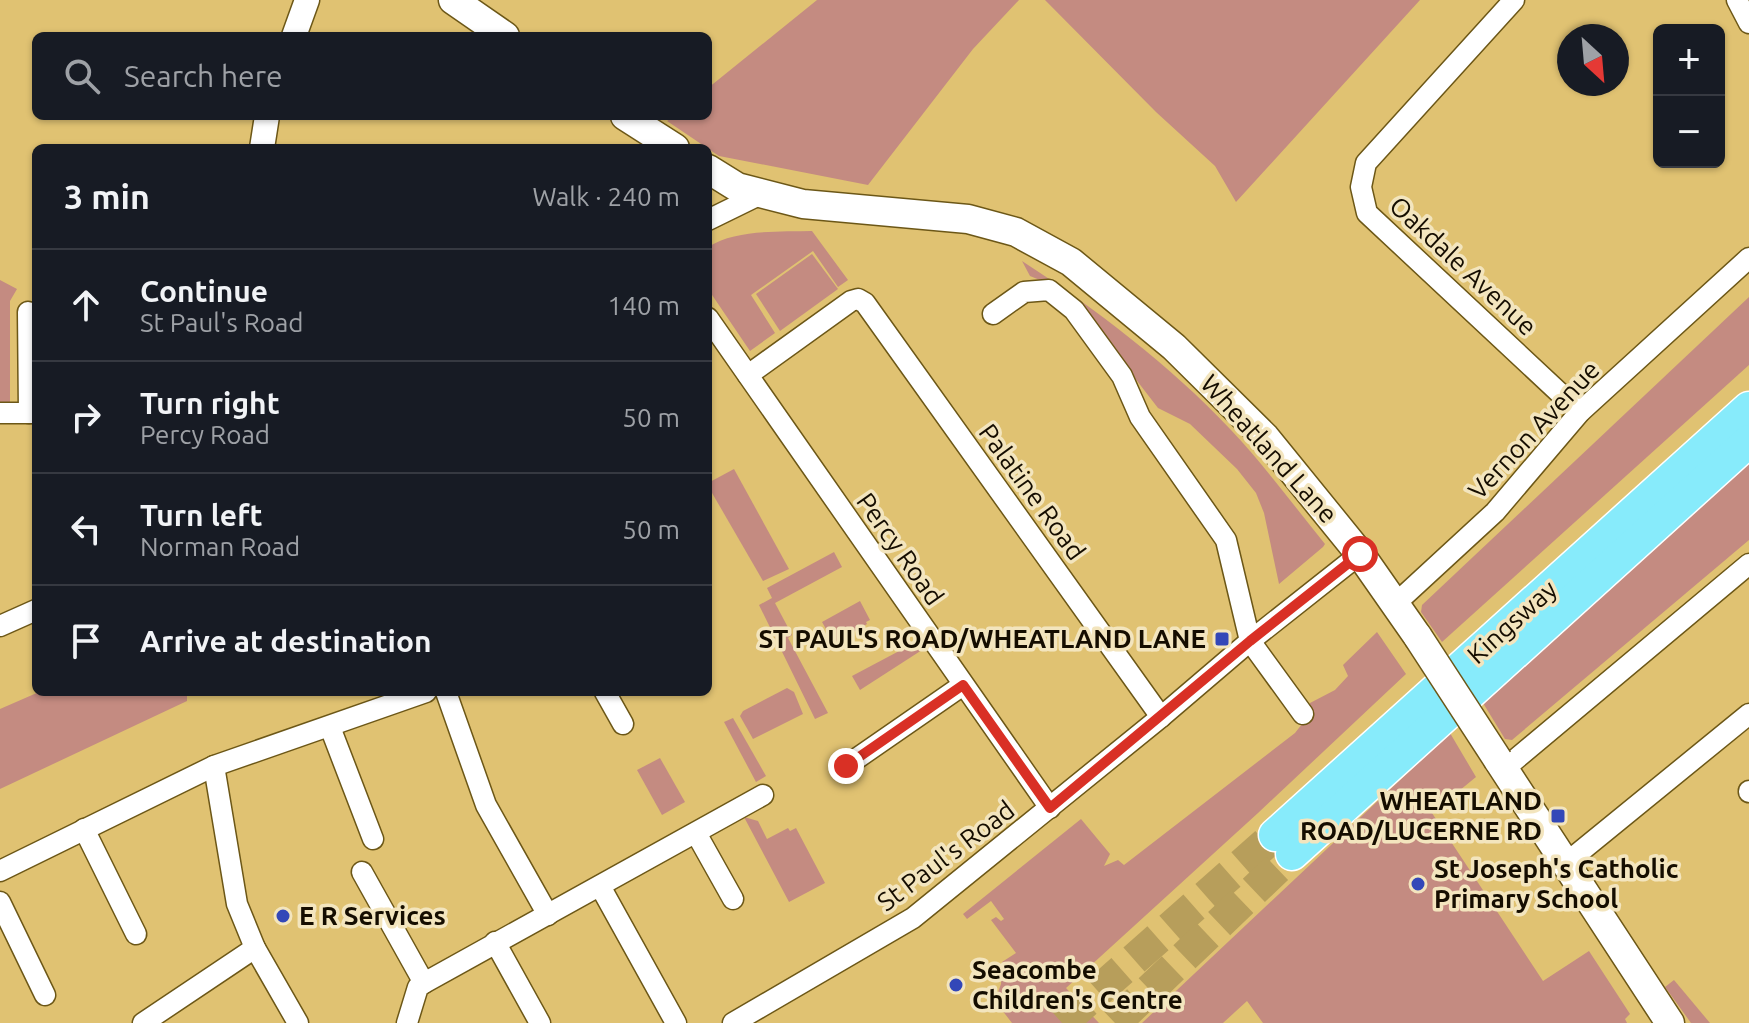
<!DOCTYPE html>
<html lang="en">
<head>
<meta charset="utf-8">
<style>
	:root { --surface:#171b24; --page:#242831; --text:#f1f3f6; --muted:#9ea1a6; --line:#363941 }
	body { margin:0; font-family:Ubuntu,sans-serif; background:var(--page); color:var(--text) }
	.controls { position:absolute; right:24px; top:24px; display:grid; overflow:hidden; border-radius:12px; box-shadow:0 2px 6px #0004 }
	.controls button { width:72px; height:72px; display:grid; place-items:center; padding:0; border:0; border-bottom:2px solid var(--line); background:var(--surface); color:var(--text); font:40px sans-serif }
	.compass { position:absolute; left:1557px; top:24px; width:72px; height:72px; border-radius:50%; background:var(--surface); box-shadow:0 2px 6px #0004; rotate:154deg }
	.stop { position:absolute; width:24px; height:24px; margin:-18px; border:6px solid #d93025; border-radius:50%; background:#fff }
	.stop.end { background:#d93025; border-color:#fff; box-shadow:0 2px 8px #0008 }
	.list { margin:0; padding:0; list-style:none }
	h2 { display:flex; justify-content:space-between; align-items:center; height:104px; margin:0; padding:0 32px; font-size:34px }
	h2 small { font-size:26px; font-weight:400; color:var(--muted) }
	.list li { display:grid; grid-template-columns:52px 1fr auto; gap:24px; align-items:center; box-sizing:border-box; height:112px; padding:0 32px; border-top:2px solid var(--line) }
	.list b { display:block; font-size:30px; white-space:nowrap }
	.list p { margin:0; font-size:26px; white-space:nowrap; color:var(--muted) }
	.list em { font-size:26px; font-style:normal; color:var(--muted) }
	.icon { flex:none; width:44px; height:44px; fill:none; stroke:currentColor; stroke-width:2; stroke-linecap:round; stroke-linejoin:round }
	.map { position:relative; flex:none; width:1749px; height:1023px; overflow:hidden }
	.search { position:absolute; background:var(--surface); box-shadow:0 2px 6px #0004; left:32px; top:32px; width:680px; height:88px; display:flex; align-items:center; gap:20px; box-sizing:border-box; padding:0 28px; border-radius:12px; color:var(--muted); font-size:30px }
	.panel { position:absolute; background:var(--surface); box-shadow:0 2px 6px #0004; left:32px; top:144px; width:680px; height:552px; border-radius:12px }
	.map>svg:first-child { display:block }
	.green { fill:#c48b81 }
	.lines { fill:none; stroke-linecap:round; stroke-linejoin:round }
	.trunk-tunnel { stroke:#b79e5b; stroke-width:32; stroke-dasharray:32 16; stroke-linecap:butt }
	.minor-casing { stroke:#6c5717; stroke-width:23 }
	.tertiary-casing { stroke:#6c5717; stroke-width:27 }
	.secondary-casing { stroke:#6c5717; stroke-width:31 }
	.trunk-casing { stroke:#fff; stroke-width:35 }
	.minor { stroke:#fff; stroke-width:20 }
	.tertiary { stroke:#fff; stroke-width:24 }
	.secondary { stroke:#fff; stroke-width:28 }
	.trunk { stroke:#87ebfb; stroke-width:32 }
	.secondary-bridge-casing { stroke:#6c5717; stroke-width:31; stroke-linecap:butt }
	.secondary-bridge { stroke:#fff; stroke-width:28 }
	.route { stroke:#d93025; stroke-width:10 }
	.poi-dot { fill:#3347b8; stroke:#f3e5be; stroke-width:3 }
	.labels { text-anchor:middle; stroke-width:7; stroke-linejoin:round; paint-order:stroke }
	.street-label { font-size:26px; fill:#150d00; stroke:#f3e5be }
	.poi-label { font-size:26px; font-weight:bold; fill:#150d00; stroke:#f3e5be; text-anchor:start }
</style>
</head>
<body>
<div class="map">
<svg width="1749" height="1023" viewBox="0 0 1749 1023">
	<rect width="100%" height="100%" fill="#e0c272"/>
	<g class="green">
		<path d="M817 0H1019L973 49 868 185 719 156 667 121 674 116H708V88Z"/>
		<path d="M1045 0H1420L1236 202 1215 166 1156 112Z"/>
		<path d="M812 231 848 280 838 287 813 251 751 295 775 333 750 351 708 289V247C736 229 779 232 812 231Z"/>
		<path d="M812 254 838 289 780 331 756 294Z"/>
		<path d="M1022 261C1097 310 1169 364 1231 430 1265 466 1294 506 1325 544L1323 547 1279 584 1264 513 1256 493 1237 469 1190 424 1158 408 1083 311 1052 285 1030 276Z"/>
		<path d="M0 280 17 289 10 301V403H0Z"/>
		<path d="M1749 297V365L1442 642 1421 612 1422 605Z"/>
		<path d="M1749 461V540L1512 740 1505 739 1483 703Z"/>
		<path d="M734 469 789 569 763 581 708 486V483Z"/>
		<path d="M834 552 842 567 775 603 792 635 788 638 828 713 815 719 759 605 772 598 767 588Z"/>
		<path d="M860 601 870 620 866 622 867 624 834 643 822 622Z"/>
		<path d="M1377 632 1406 674 1258 813 1066 988 1099 1023H1012L995 1001 1001 984 1002 962 1016 953 991 920 996 917 1001 921 1004 919 991 901 967 919 963 914 1081 819 1110 854 1104 866 1118 860 1124 865 1295 733 1309 715 1310 703 1335 690 1348 676 1343 665Z"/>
		<path d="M918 641 922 650 860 690 852 676Z"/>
		<path d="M787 688 794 692 803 714 753 739 740 716 743 711Z"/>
		<path d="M39 692H187V701L0 789V709Z"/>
		<path d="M733 718 766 776 756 782 724 722Z"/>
		<path d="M1450 733 1476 777 1432 813 1543 981 1589 951 1630 1014 1625 1019 1627 1023H1263L1247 1001 1223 1023H1142Z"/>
		<path d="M660 758 685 802 662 815 637 770Z"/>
		<path d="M744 817 758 821 767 839 788 828 790 831 796 828 825 883 789 902Z"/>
		<path d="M1674 980 1710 1023H1691L1665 987Z"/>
	</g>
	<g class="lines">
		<g class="trunk-tunnel">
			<path d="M1062 1023 1275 835"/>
			<path d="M1115 1023 1292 854"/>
		</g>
		<g class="minor-casing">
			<g id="minor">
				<path d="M1514 0 1366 163 1361 187 1367 213 1580 412"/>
				<path d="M1737 0 1749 23"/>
				<path d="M708 220 761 194"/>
				<path d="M28 312 29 413"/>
				<path d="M993 314 1024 292 1049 290 1074 310 1122 376 1140 417 1226 540 1250 641 1303 714"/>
				<path d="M708 318 1050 808"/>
				<path d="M748 375 851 301 858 299 865 303 1161 717"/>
				<path d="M0 413H36"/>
				<path d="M1394 605 1495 512 1580 412 1749 258"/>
				<path d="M0 626 36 610"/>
				<path d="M446 692 486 805 548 915"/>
				<path d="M605 692 623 724"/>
				<path d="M330 727 373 839"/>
				<path d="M214 766 237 904 255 948 298 1023"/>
				<path d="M846 766 963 685"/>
				<path d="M1504 769 1749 564"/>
				<path d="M1749 791V792"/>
				<path d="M84 829 136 934"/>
				<path d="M696 833 733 899"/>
				<path d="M1565 864 1749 714"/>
				<path d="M0 871 214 766 426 692"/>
				<path d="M362 872 424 983"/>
				<path d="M600 886 676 1023"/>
				<path d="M0 902 45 995"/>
				<path d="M495 942 540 1023"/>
				<path d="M143 1023 255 948"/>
				<path d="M407 1023 418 987 424 983 763 795"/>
				<path d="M733 1023 913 918 1161 717 1250 641 1360 554"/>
			</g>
		</g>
		<g class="tertiary-casing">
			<g id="tertiary">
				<path d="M294 36 307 0"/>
				<path d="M262 148 267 116"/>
			</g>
		</g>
		<g class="secondary-casing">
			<g id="secondary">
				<path d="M453 0 505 36"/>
				<path d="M625 116 675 148"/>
				<path d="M708 169 737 187 803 204 968 219 1016 232 1071 262 1174 347 1265 437 1360 554 1418 637"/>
				<path d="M1498 760 1670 1023"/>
			</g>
		</g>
		<g class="trunk-casing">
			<g id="trunk">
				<path d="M1275 835 1749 408"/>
				<path d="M1292 854 1749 441"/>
			</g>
		</g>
		<use href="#minor" class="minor"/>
		<use href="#tertiary" class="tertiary"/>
		<use href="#secondary" class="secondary"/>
		<use href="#trunk" class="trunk"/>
		<g class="secondary-bridge-casing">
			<path id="secondary-bridge" d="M1418 637 1498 760"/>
		</g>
		<use href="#secondary-bridge" class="secondary-bridge"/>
	</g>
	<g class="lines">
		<path class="route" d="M846 766 963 685 1050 808 1250 641 1360 554"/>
	</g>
	<g class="poi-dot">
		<rect x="1214" y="631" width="16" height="16" rx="4"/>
		<rect x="1550" y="808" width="16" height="16" rx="4"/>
		<circle cx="1418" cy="884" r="8"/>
		<circle cx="283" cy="916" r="8"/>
		<circle cx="956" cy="985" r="8"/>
	</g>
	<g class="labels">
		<g class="street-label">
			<text transform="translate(1463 266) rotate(43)" y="9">Oakdale Avenue</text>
			<text transform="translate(1534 430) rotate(-47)" y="9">Vernon Avenue</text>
			<text transform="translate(1269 449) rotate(48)" y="9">Wheatland Lane</text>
			<text transform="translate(1032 492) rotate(54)" y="9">Palatine Road</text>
			<text transform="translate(900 549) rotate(55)" y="9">Percy Road</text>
			<text transform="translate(1512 622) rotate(-42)" y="9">Kingsway</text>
			<text transform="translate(946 856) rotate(-37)" y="9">St Paul's Road</text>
		</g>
		<g class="poi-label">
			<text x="1206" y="648" text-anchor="end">ST PAUL'S ROAD/WHEATLAND LANE</text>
			<text x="1542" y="810" text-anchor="end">WHEATLAND<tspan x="1542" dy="30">ROAD/LUCERNE RD</tspan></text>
			<text x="1434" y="878">St Joseph's Catholic<tspan x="1434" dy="30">Primary School</tspan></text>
			<text x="299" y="925">E R Services</text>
			<text x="972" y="979">Seacombe<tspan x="972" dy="30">Children's Centre</tspan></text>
		</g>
	</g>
</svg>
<div class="controls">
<button>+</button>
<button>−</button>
</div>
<svg class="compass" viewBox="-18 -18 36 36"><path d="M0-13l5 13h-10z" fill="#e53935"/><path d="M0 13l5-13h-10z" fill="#9ea1a6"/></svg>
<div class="stop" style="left:1360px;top:554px"></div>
<div class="stop end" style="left:846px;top:766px"></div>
<div class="search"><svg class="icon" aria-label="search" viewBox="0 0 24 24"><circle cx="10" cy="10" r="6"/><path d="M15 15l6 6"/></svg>Search here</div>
<section class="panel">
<h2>3 min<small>Walk · 240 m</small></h2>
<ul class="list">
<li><svg class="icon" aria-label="ahead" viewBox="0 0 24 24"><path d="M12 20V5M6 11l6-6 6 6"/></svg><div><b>Continue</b><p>St Paul's Road</p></div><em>140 m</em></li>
<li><svg class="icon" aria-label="right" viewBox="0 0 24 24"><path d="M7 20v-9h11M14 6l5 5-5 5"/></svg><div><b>Turn right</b><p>Percy Road</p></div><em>50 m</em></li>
<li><svg class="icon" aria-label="left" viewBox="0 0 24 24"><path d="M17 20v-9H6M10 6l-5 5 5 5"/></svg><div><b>Turn left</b><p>Norman Road</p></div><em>50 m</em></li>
<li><svg class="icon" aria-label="arrive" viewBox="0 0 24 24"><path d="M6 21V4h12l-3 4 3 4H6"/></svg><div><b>Arrive at destination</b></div></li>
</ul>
</section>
</div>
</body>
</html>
